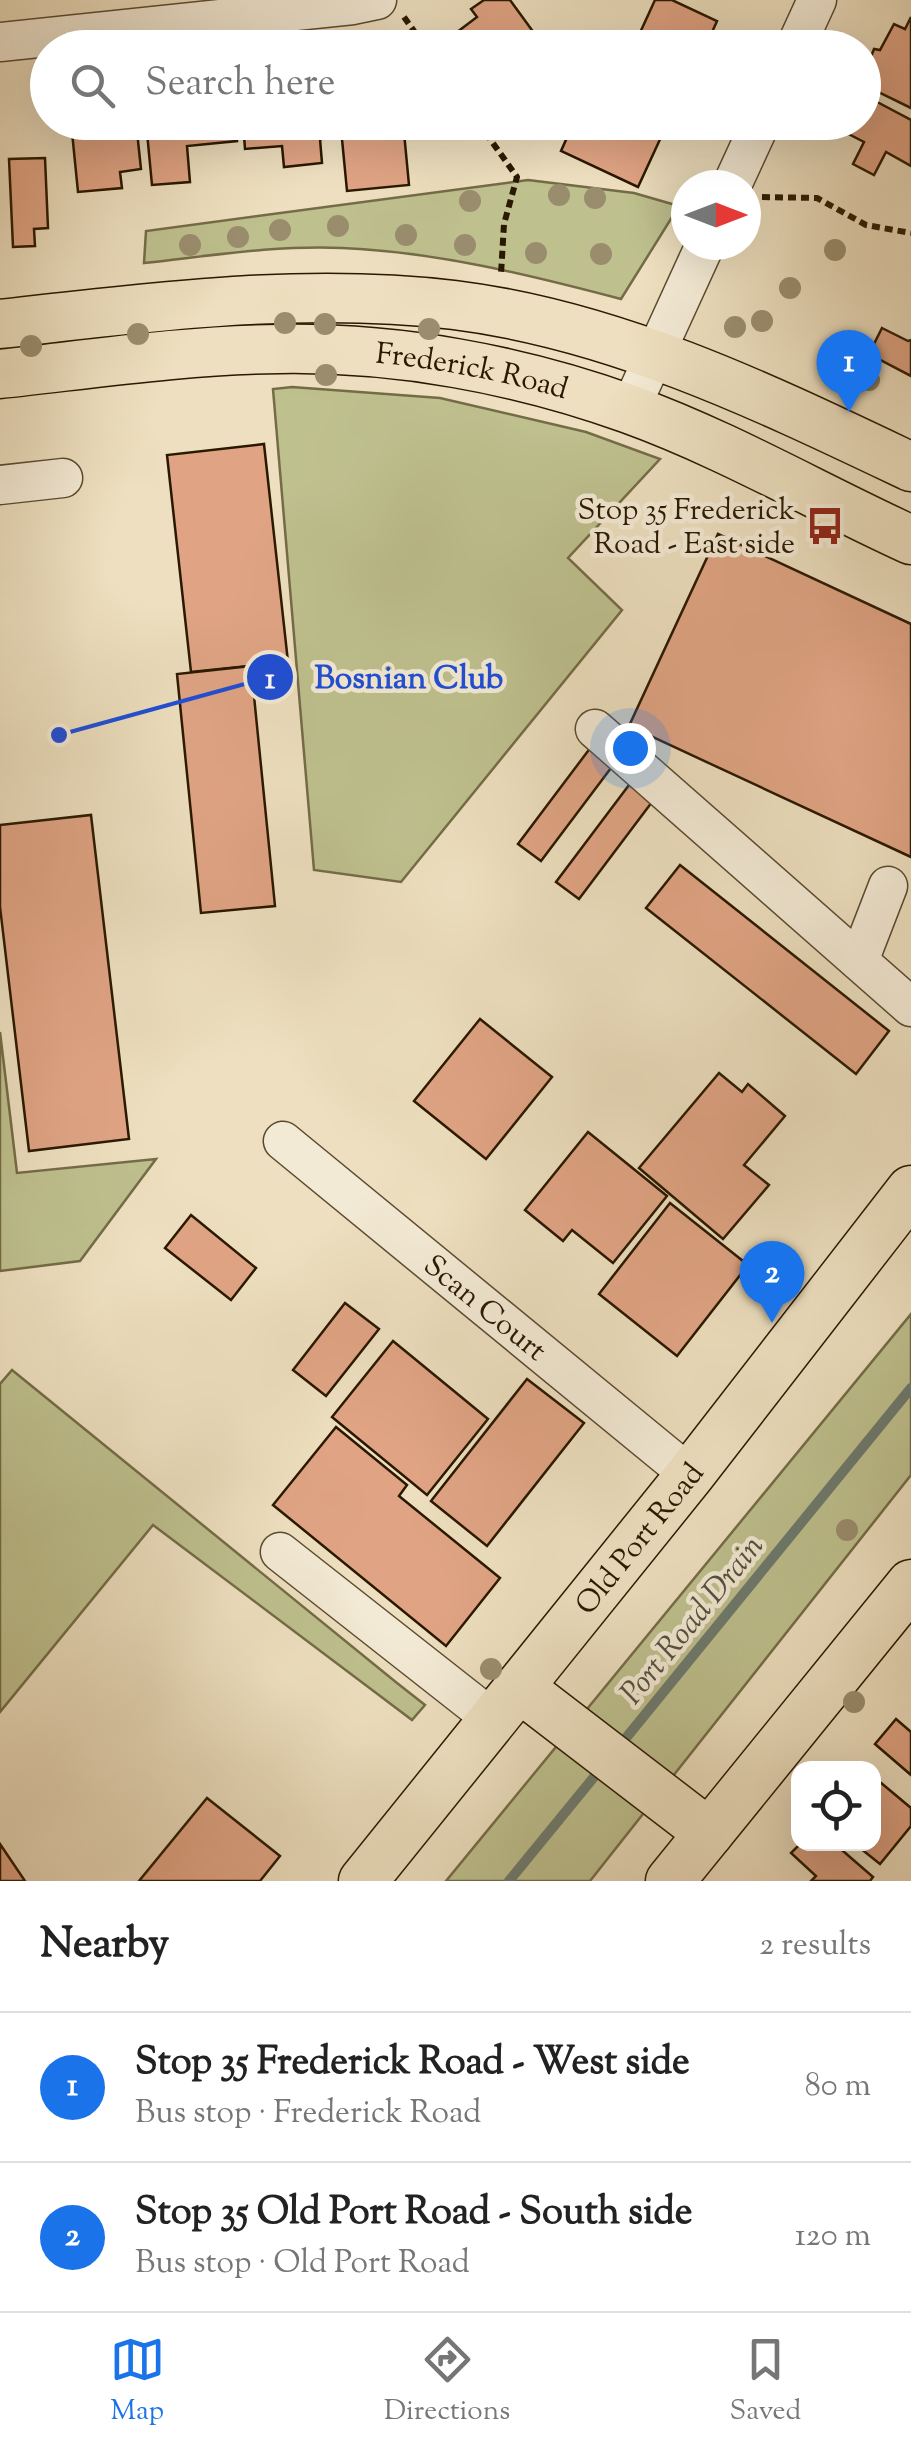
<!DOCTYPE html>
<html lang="en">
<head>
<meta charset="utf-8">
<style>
	:root { --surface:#fff; --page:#f2f2f2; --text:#222; --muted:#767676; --line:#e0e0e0; --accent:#1a73e8 }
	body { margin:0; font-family:"Sorts Mill Goudy",serif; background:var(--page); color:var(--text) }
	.controls { position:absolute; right:30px; bottom:30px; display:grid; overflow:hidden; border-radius:20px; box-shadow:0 10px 40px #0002 }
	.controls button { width:90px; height:90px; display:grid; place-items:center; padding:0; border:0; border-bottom:2px solid var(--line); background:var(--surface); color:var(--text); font:50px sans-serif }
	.compass { position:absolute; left:671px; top:170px; width:90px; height:90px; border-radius:50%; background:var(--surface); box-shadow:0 10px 40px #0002; rotate:90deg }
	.you { position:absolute; left:630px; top:748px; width:35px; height:35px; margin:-25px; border:8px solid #fff; border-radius:50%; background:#1a73e8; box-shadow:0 0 0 15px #1a73e833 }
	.badge { display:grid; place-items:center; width:65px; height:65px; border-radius:50%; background:var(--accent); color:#fff; font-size:32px; font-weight:700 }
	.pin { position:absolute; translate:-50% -82px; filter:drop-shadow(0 2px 5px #0008) }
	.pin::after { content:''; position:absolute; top:52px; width:35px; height:30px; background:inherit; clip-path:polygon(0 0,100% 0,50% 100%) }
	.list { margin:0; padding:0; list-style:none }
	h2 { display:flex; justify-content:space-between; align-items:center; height:130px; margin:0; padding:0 40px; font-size:42px }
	h2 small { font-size:32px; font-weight:400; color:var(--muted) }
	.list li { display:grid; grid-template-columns:65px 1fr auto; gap:30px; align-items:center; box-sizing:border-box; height:150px; padding:0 40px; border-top:2px solid var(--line) }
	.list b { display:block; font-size:38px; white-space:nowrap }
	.list p { margin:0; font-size:32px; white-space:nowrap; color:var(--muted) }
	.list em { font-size:32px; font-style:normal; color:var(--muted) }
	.icon { flex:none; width:55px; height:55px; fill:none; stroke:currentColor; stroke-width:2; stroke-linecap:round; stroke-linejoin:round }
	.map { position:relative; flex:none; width:911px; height:1881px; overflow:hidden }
	.search { position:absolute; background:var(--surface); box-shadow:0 10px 40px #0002; left:30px; right:30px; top:30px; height:110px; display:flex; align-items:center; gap:25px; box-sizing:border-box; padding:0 35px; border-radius:55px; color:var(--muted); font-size:38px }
	.sheet { height:430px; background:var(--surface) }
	nav { display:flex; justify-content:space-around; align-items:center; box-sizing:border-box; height:140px; border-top:2px solid var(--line); background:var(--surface); font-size:28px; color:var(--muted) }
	nav a { display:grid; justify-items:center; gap:5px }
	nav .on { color:var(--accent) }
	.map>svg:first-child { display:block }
	.green { fill:#bec08e; stroke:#746c47; stroke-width:2.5 }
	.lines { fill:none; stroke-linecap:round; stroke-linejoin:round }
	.stream { stroke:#6d7a6e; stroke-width:10 }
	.building { fill:#e0a484; stroke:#2a1800; stroke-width:2.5 }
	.minor-casing { stroke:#5b4a30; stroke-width:41 }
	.major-casing { stroke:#2a1800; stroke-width:51 }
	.path { stroke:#2a1800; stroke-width:6; stroke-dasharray:8 5; stroke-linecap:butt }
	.minor { stroke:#f3ead5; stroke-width:38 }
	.major { stroke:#eddfbf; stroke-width:48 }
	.tree { fill:#9a8d6e }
	.labels { text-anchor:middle; stroke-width:9; stroke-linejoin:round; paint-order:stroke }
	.street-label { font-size:30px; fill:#2a1800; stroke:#f3ead5 }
	.poi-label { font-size:30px; fill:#2a1800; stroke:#f3ead5; text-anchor:end }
	.water-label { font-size:32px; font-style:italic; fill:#515140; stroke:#f3ead5 }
	.leader { fill:none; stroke:#1d4ed8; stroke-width:4 }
	.callout-dot { fill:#1d4ed8; stroke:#f3ead5; stroke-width:4 }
	.mark-label { font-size:30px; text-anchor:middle; font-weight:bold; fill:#fff }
	.callout-label { font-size:32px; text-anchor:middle; font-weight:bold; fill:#1d4ed8; stroke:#f3ead5; stroke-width:9; stroke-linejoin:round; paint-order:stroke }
</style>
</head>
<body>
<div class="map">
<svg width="911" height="1881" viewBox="0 0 911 1881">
	<rect width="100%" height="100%" fill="#eddfbf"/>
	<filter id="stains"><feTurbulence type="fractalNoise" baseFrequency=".002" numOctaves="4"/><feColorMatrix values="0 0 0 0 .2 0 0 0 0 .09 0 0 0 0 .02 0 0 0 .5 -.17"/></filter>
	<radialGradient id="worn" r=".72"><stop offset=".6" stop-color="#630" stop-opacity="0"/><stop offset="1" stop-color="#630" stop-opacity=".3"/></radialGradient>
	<g class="green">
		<path d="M528 180 634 193 679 206 621 299C530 275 437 252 342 248 276 245 209 256 144 263L146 231Z"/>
		<path d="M292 387 440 398 586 432 660 459 568 558 622 610 401 882 314 870 273 389Z"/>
		<path d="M0 1032 17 1173 156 1159 80 1261 0 1271Z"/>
		<path d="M911 1314V1475L590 1881H446Z"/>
		<path d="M12 1370 397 1683 425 1705 412 1720 153 1525 0 1712V1384Z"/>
	</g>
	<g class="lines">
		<g class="stream">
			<path d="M617 1749 911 1388"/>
			<path d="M509 1881 603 1766"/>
		</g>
	</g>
	<g class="building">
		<path d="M484 0H510L545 48H507L504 44 498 48H436L477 17 471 9Z"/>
		<path d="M655 0H672L717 21 705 48H633Z"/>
		<path d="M911 17V108L864 85 867 79 864 75 874 49 880 50 894 24 905 29Z"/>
		<path d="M864 95 911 120V166L886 152 874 175 853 164 864 142 833 126 835 122H864Z"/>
		<path d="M71 122H136L141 169 120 172 122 188 78 192Z"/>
		<path d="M146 122H236L237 141 187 146 190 182 152 185Z"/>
		<path d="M243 122H333L335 138 320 139 322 163 284 167 282 146 245 149Z"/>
		<path d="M348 122H403L409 185 347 191 342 139 349 138Z"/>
		<path d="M574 122H594L625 137 631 122H668L638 187 561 151Z"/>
		<path d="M45 158 48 228 34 229 35 246 13 247 9 159Z"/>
		<path d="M882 328 908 341 911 340V376L869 354Z"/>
		<path d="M264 444 288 662 191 672 167 455Z"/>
		<path d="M718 534 911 624V857L629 726Z"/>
		<path d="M251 666 275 906 201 913 177 674Z"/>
		<path d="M594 743 617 760 541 861 518 844Z"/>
		<path d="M632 781 655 798 579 899 556 882Z"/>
		<path d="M91 815 129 1139 29 1151 0 907V825Z"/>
		<path d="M680 865 889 1031 856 1074 646 908Z"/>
		<path d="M480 1019 552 1077 486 1159 414 1101Z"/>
		<path d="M719 1073 742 1092 748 1084 785 1116 744 1165 769 1185 723 1239 639 1168Z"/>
		<path d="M588 1132 667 1196 613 1263 572 1230 563 1241 525 1210Z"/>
		<path d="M670 1203 748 1265 677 1356 599 1294Z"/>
		<path d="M191 1215 256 1268 231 1300 165 1248Z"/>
		<path d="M345 1303 379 1329 326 1396 293 1370Z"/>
		<path d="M393 1341 488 1419 427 1495 332 1417Z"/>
		<path d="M527 1379 584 1423 487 1546 431 1501Z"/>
		<path d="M336 1427 407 1485 399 1496 500 1578 446 1646 273 1505Z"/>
		<path d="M896 1719 911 1732V1775L875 1744Z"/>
		<path d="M874 1777 911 1808V1826L880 1864 855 1844H874Z"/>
		<path d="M207 1798 280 1856 260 1881H139Z"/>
		<path d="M0 1844 25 1881H0Z"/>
		<path d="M800 1844H835L873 1877 870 1881H811L816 1876 791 1853Z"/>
	</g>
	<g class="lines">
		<g class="minor-casing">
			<g id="minor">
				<path d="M0 42 353 5 377 0"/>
				<path d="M795 48 817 0"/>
				<path d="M732 185 761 122"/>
				<path d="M630 409 705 245"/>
				<path d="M0 485 63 478"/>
				<path d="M595 729 911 1007"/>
				<path d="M859 961 888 886"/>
				<path id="s1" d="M283 1141 690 1475"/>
				<path d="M280 1552 495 1721"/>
			</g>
		</g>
		<g class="major-casing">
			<g id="major">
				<path d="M0 324C151 307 303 287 454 305 616 325 766 398 911 467"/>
				<path id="s2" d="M0 374C92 364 186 350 279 349 397 347 518 369 629 409 726 444 817 497 911 540"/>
				<path d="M520 1688 709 1833"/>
				<path id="s3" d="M363 1881 690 1475 911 1190"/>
				<path d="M670 1881 911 1584"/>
			</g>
		</g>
		<g class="path">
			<path d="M404 17 426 48"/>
			<path d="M478 122 517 177 504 224 501 274"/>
			<path d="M762 197 817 198 866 225 911 233"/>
		</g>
		<use href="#minor" class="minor"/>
		<use href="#major" class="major"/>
	</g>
	<g class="tree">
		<circle cx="559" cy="195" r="11"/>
		<circle cx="595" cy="198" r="11"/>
		<circle cx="470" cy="201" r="11"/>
		<circle cx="338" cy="226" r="11"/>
		<circle cx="280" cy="230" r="11"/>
		<circle cx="406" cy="235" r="11"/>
		<circle cx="238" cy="237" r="11"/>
		<circle cx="190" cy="245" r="11"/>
		<circle cx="465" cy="245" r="11"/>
		<circle cx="835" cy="250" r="11"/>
		<circle cx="536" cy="253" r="11"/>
		<circle cx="601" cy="254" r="11"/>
		<circle cx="790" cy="288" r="11"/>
		<circle cx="762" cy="321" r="11"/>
		<circle cx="285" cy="323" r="11"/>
		<circle cx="325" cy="324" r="11"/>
		<circle cx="735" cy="327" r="11"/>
		<circle cx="429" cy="329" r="11"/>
		<circle cx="138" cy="334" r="11"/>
		<circle cx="31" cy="346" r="11"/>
		<circle cx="326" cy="375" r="11"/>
		<circle cx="869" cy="380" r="11"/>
		<circle cx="847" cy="1530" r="11"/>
		<circle cx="491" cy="1669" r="11"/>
		<circle cx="854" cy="1702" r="11"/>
	</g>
	<defs>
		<g id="bus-bare" transform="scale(3)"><path d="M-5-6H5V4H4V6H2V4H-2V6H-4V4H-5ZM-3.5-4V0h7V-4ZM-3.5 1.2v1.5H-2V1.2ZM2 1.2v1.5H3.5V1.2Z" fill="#8f2418" stroke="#f3ead5" stroke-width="2.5" paint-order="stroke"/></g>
	</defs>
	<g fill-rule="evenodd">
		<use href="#bus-bare" x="825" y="526"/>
	</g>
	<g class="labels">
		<g class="street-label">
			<text dy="10" stroke="none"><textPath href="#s2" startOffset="475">Frederick Road</textPath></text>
			<text dy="10" stroke="none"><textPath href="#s1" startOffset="262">Scan Court</textPath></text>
			<text dy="10" stroke="none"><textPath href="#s3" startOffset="440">Old Port Road</textPath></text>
		</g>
		<g class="poi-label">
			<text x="795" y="519">Stop 35 Frederick<tspan x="795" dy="34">Road - East side</tspan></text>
		</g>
		<g class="water-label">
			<text transform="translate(691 1619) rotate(-51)" y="11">Port Road Drain</text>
		</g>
	</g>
	<path class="leader" d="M59 735L270 677"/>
	<g class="callout-dot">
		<circle cx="59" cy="735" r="10"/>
		<circle cx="270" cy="677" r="25"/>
	</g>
	<g class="mark-label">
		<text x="270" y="688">1</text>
	</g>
	<g class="callout-label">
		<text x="409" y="688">Bosnian Club</text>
	</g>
	<rect width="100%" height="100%" filter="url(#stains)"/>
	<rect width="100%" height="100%" fill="url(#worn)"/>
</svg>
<div class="controls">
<button><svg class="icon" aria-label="locate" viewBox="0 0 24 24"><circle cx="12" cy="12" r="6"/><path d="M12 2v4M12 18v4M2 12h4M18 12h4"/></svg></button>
</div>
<svg class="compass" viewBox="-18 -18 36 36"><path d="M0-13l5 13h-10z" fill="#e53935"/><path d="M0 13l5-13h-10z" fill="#767676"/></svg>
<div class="you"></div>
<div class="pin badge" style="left:849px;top:412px">1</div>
<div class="pin badge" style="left:772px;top:1323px">2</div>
<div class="search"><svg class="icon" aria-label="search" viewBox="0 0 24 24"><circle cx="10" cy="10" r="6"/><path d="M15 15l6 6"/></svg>Search here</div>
</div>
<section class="sheet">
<h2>Nearby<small>2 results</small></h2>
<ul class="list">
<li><span class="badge">1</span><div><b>Stop 35 Frederick Road - West side</b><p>Bus stop · Frederick Road</p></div><em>80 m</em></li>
<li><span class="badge">2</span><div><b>Stop 35 Old Port Road - South side</b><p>Bus stop · Old Port Road</p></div><em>120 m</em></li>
</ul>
</section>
<nav>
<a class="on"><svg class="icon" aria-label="map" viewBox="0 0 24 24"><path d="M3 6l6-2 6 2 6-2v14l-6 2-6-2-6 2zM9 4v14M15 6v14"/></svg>Map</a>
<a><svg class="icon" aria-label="directions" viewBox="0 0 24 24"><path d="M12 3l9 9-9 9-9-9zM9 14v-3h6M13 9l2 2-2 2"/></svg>Directions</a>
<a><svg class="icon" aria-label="saved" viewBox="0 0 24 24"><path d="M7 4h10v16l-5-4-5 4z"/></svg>Saved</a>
</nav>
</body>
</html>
